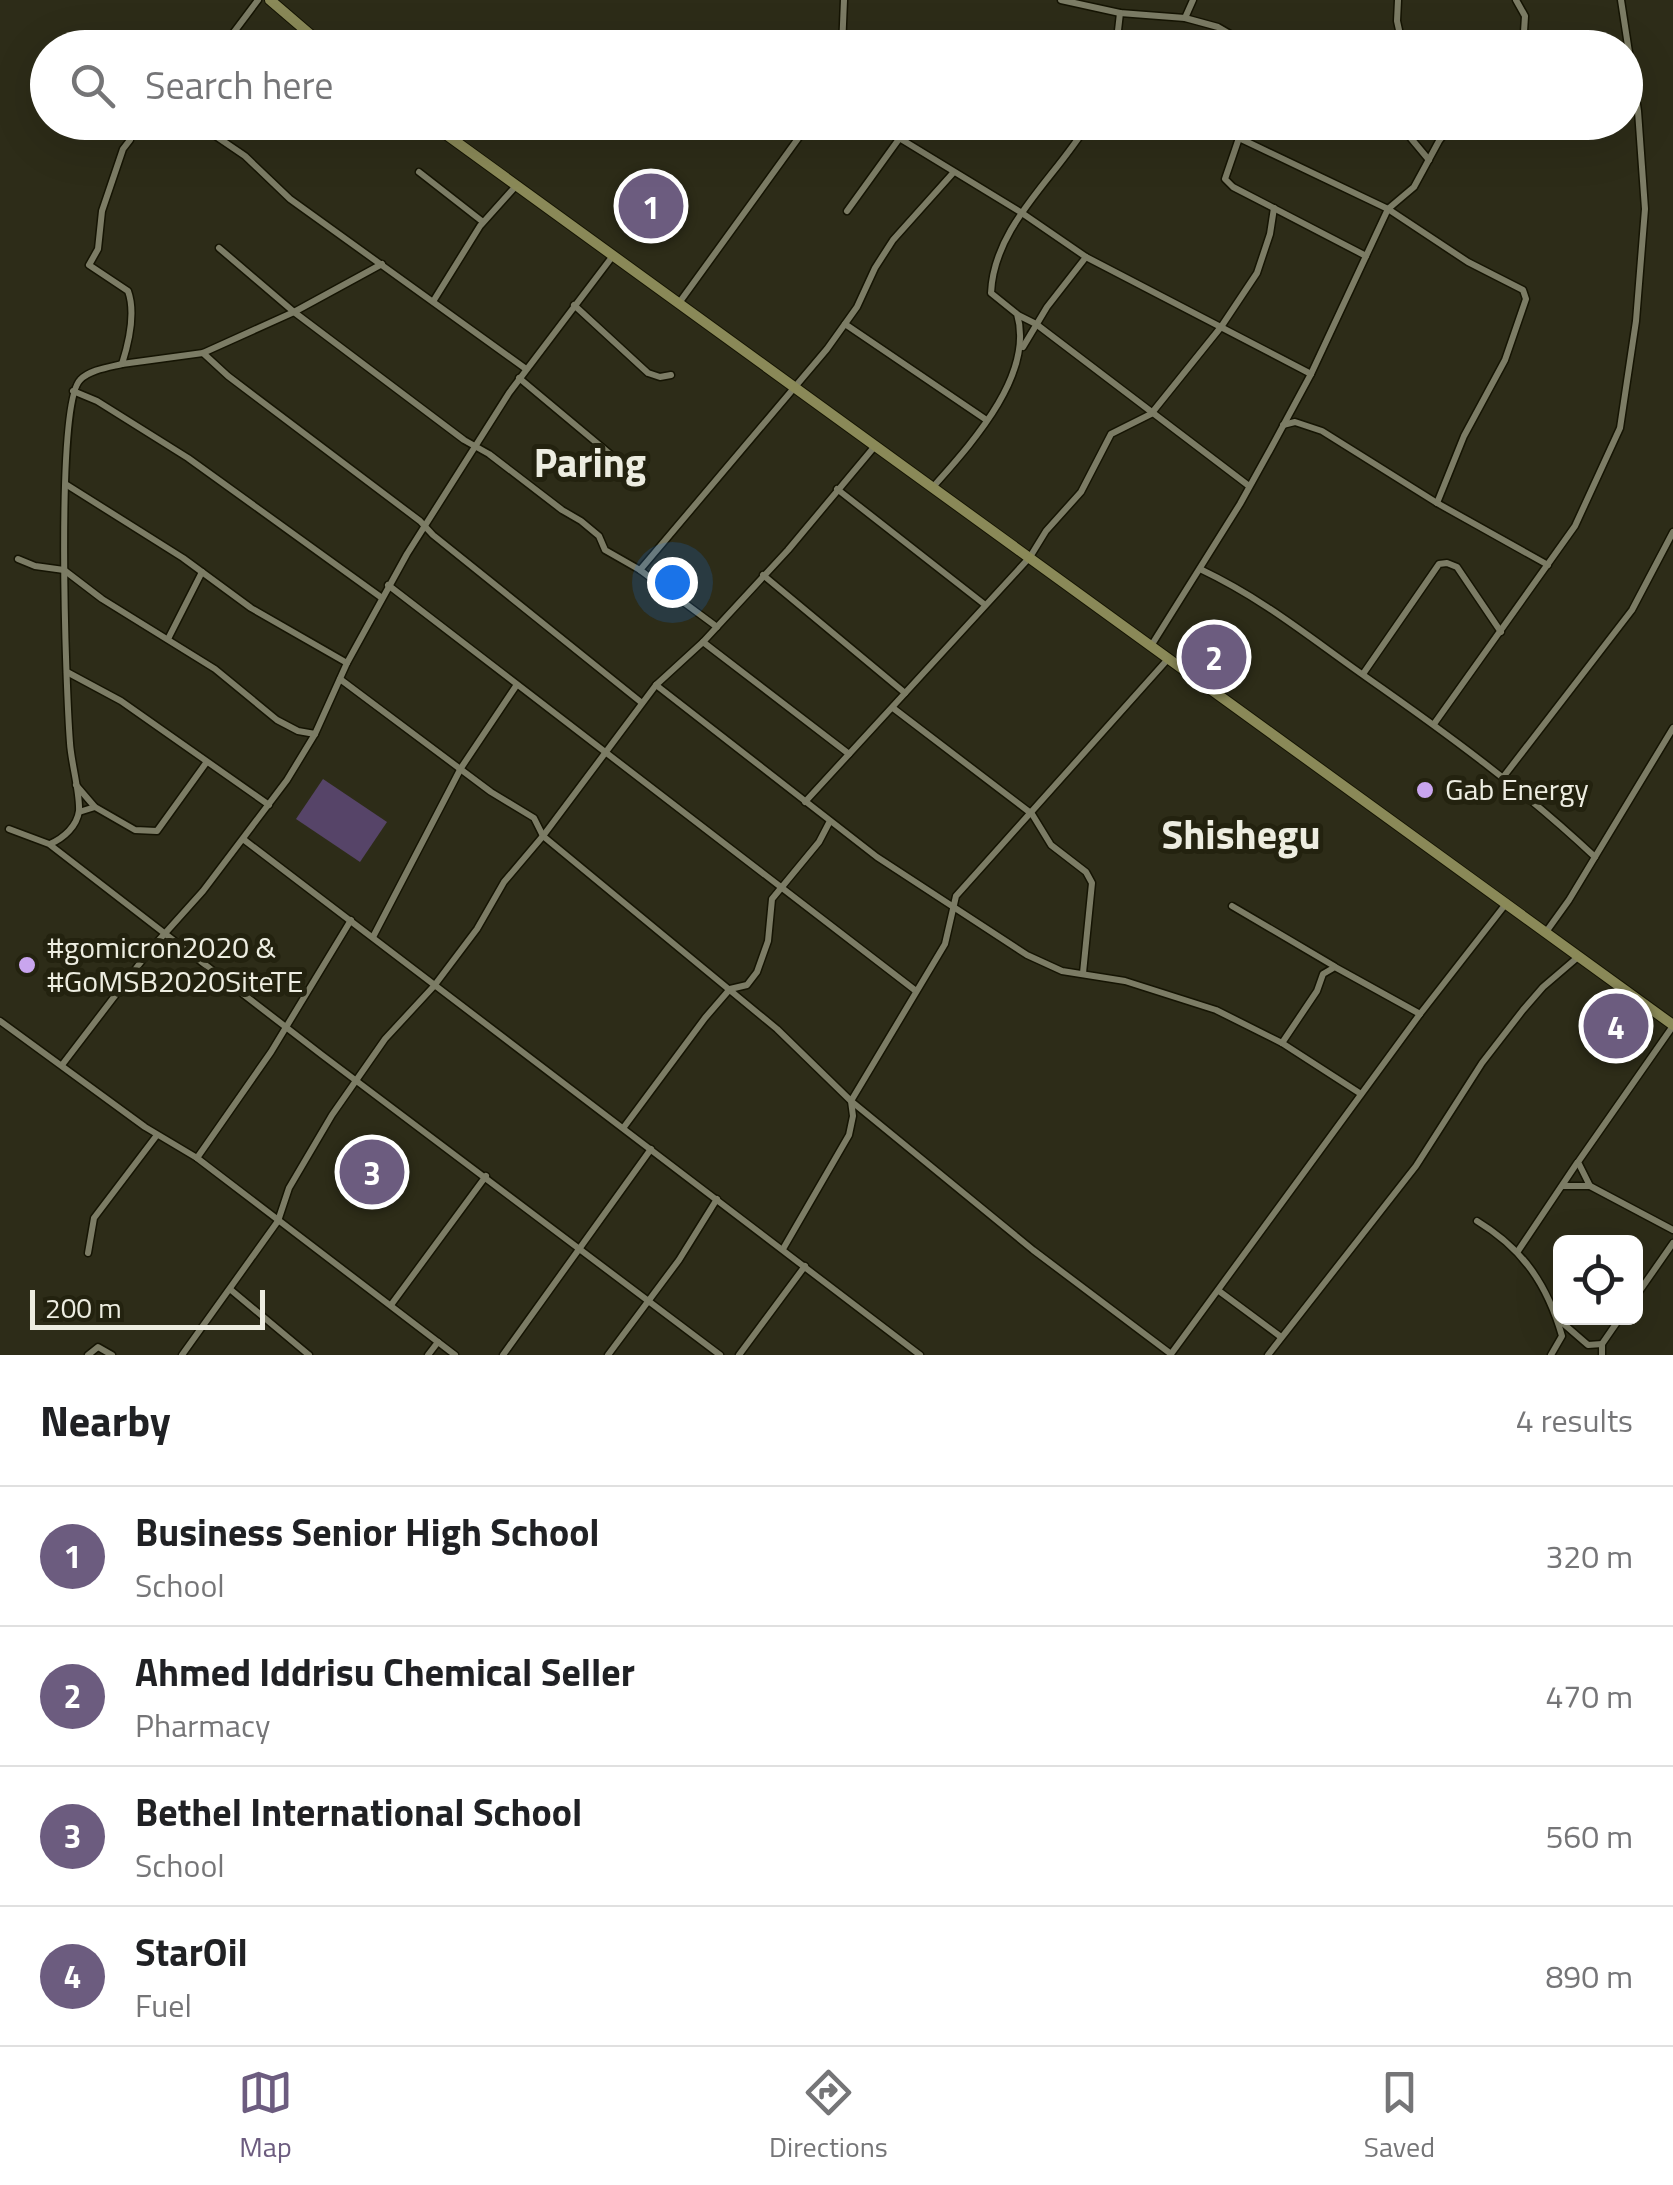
<!DOCTYPE html>
<html lang="en">
<head>
<meta charset="utf-8">
<style>
	:root { --surface:#fff; --page:#f6f6f6; --text:#202124; --muted:#757577; --line:#e0e0e0; --accent:#6c5c7f }
	body { margin:0; font-family:"Titillium Web",sans-serif; background:var(--page); color:var(--text) }
	.controls { position:absolute; right:30px; bottom:30px; display:grid; overflow:hidden; border-radius:15px; box-shadow:0 10px 40px #0002 }
	.controls button { width:90px; height:90px; display:grid; place-items:center; padding:0; border:0; border-bottom:2px solid var(--line); background:var(--surface); color:var(--text); font:50px sans-serif }
	.scale { position:absolute; left:30px; bottom:25px; width:235px; box-sizing:border-box; padding-left:10px; border:5px solid #edede1; border-top:0; font-size:28px; line-height:35px; white-space:nowrap; color:#edede1; -webkit-text-stroke:8px #23220f; paint-order:stroke }
	.you { position:absolute; left:672px; top:582px; width:35px; height:35px; margin:-25px; border:8px solid #fff; border-radius:50%; background:#1a73e8; box-shadow:0 0 0 15px #1a73e833 }
	.badge { display:grid; place-items:center; width:65px; height:65px; border-radius:50%; background:var(--accent); color:#fff; font-size:32px; font-weight:700 }
	.pin { position:absolute; translate:-50% -50%; border:5px solid #fff; box-shadow:0 2px 10px #0006 }
	.list { margin:0; padding:0; list-style:none }
	h2 { display:flex; justify-content:space-between; align-items:center; height:130px; margin:0; padding:0 40px; font-size:42px }
	h2 small { font-size:32px; font-weight:400; color:var(--muted) }
	.list li { display:grid; grid-template-columns:65px 1fr auto; gap:30px; align-items:center; box-sizing:border-box; height:140px; padding:0 40px; border-top:2px solid var(--line) }
	.list b { display:block; font-size:38px; white-space:nowrap }
	.list p { margin:0; font-size:32px; white-space:nowrap; color:var(--muted) }
	.list em { font-size:32px; font-style:normal; color:var(--muted) }
	.icon { flex:none; width:55px; height:55px; fill:none; stroke:currentColor; stroke-width:2; stroke-linecap:round; stroke-linejoin:round }
	.map { position:relative; flex:none; width:1673px; height:1355px; overflow:hidden }
	.search { position:absolute; background:var(--surface); box-shadow:0 10px 40px #0002; left:30px; right:30px; top:30px; height:110px; display:flex; align-items:center; gap:25px; box-sizing:border-box; padding:0 35px; border-radius:55px; color:var(--muted); font-size:38px }
	.sheet { height:690px; background:var(--surface) }
	nav { display:flex; justify-content:space-around; align-items:center; box-sizing:border-box; height:140px; border-top:2px solid var(--line); background:var(--surface); font-size:28px; color:var(--muted) }
	nav a { display:grid; justify-items:center; gap:5px }
	nav .on { color:var(--accent) }
	.map>svg:first-child { display:block }
	.green { fill:#564468 }
	.lines { fill:none; stroke-linecap:round; stroke-linejoin:round }
	.street-casing { stroke:#151403; stroke-width:9 }
	.secondary-casing { stroke:#151403; stroke-width:12 }
	.street { stroke:#7c7c65; stroke-width:6 }
	.secondary { stroke:#8a8958; stroke-width:10 }
	.poi-dot { fill:#c9a5ee; stroke:#23220f; stroke-width:4 }
	.labels { text-anchor:middle; stroke-width:10; stroke-linejoin:round; paint-order:stroke }
	.poi-label { font-size:30px; fill:#edede1; stroke:#23220f; text-anchor:start }
	.district-label { font-size:40px; font-weight:bold; fill:#edede1; stroke:#23220f }
</style>
</head>
<body>
<div class="map">
<svg width="1673" height="1355" viewBox="0 0 1673 1355">
	<rect width="100%" height="100%" fill="#2d2c18"/>
	<path class="green" d="M323 779 387 822 360 862 296 819Z"/>
	<g class="lines">
		<g class="street-casing">
			<g id="street">
				<path d="M1061 0 1120 13 1185 18 1218 27 1254 48"/>
				<path d="M1398 0 1397 21 1403 48"/>
				<path d="M1516 0 1525 16 1523 48"/>
				<path d="M1185 18 1193 0"/>
				<path d="M222 48 258 0"/>
				<path d="M842 48 844 0"/>
				<path d="M1116 48 1120 13"/>
				<path d="M195 122 245 156 290 199 526 369"/>
				<path d="M873 122 1022 213 1086 257 1311 374"/>
				<path d="M1248 122 1239 138 1225 179 1233 187 1366 256"/>
				<path d="M1386 122 1409 136 1429 160"/>
				<path d="M1401 122 1408 135"/>
				<path d="M1239 138 1388 209 1468 262 1523 290 1526 299 1505 360 1464 436 1437 503"/>
				<path d="M419 172 483 222"/>
				<path d="M847 211 899 139"/>
				<path d="M219 248 294 312 464 440 489 454 562 510 581 521 599 536 605 550 640 570 717 627"/>
				<path d="M434 300 480 226 515 187"/>
				<path d="M679 303 810 122"/>
				<path d="M574 305 648 373 660 377 671 375"/>
				<path d="M1018 315 1036 324 1249 486"/>
				<path d="M845 324 985 419"/>
				<path d="M1023 347 1047 307 1086 257"/>
				<path d="M203 353 228 376 420 521 433 535 642 703"/>
				<path d="M122 364 203 353 294 312 382 264"/>
				<path d="M519 378 616 459"/>
				<path d="M73 391 97 401 188 458 382 598"/>
				<path d="M1283 425 1295 422 1322 431 1437 503 1548 565"/>
				<path d="M67 485 183 558 251 608 347 663"/>
				<path d="M933 487C971 444 1035 375 1017 314L991 293C994 225 1056 178 1089 122"/>
				<path d="M837 489 984 604"/>
				<path d="M18 559 35 566 64 570 102 599 215 669 277 720 298 731 315 734"/>
				<path d="M1200 569C1265 600 1309 637 1366 677 1446 733 1524 790 1595 857"/>
				<path d="M640 570 827 349 857 307 875 268 893 240 953 173"/>
				<path d="M763 575 905 693"/>
				<path d="M388 585 916 991"/>
				<path d="M168 639 202 572"/>
				<path d="M703 642 849 754"/>
				<path d="M1151 646 1240 504 1270 450 1311 374 1388 209 1414 187 1439 141 1454 122"/>
				<path d="M67 672 121 701 269 805"/>
				<path d="M1363 674 1439 564 1447 563 1457 567 1501 632"/>
				<path d="M340 679 491 792 534 818 543 836 777 1029 851 1101 1033 1250 1171 1354"/>
				<path d="M656 685 877 857 1027 955 1062 971 1125 981 1216 1010 1282 1043 1361 1094"/>
				<path d="M893 708 1032 814 1051 845 1086 872 1092 883 1083 973"/>
				<path d="M1434 724 1575 526 1620 428 1636 321 1645 209 1638 111 1621 0"/>
				<path d="M1504 776 1632 610 1673 532"/>
				<path d="M76 785 94 806"/>
				<path d="M805 802 1030 557 1046 531 1081 492 1111 434 1151 414 1221 327 1257 273 1270 234 1274 208"/>
				<path d="M79 812 95 807 135 830 157 831 206 763"/>
				<path d="M9 829 49 844 322 1055 720 1355"/>
				<path d="M243 839 920 1355"/>
				<path d="M50 844C64 838 77 826 79 811 80 792 71 762 70 743 66 692 55 406 80 380 89 370 110 367 122 364 129 342 136 313 128 291L89 265 98 249 102 211 123 149 130 140"/>
				<path d="M1232 906 1334 966"/>
				<path d="M1546 932 1569 900 1673 728"/>
				<path d="M373 937 461 768 516 686"/>
				<path d="M0 1021 145 1127 197 1158 455 1355"/>
				<path d="M1673 1026 1578 1162 1590 1186 1673 1230"/>
				<path d="M1282 1043 1317 991 1323 974 1335 967 1420 1014"/>
				<path d="M62 1065 150 950 203 891 287 780 315 734 347 663 407 554 509 393 612 257"/>
				<path d="M624 1127 705 1018 730 989 747 985 757 972 768 941 772 899 819 842 830 821"/>
				<path d="M197 1158 271 1052 351 920"/>
				<path d="M1563 1186H1590"/>
				<path d="M1477 1221C1523 1249 1547 1284 1562 1336L1551 1355"/>
				<path d="M783 1249 849 1135 853 1116 851 1101 945 944 956 896 1168 659"/>
				<path d="M1518 1251 1577 1163"/>
				<path d="M88 1253 94 1218 157 1135"/>
				<path d="M231 1290 309 1355"/>
				<path d="M1219 1291 1281 1337"/>
				<path d="M1636 1296 1673 1243"/>
				<path d="M391 1305 486 1176"/>
				<path d="M1558 1319 1588 1345 1602 1344"/>
				<path d="M1171 1354 1420 1014 1505 905"/>
				<path d="M88 1355 98 1347 112 1355"/>
				<path d="M182 1355 278 1221 289 1188 332 1115 385 1039 434 986 477 929 504 882 543 836 656 685 703 642 788 550 875 446"/>
				<path d="M428 1355 438 1342"/>
				<path d="M503 1355 651 1149"/>
				<path d="M608 1355 679 1260 717 1199"/>
				<path d="M739 1355 805 1266"/>
				<path d="M1268 1355 1416 1166 1482 1063 1523 1010 1543 987 1578 957"/>
				<path d="M1602 1355V1344L1620 1318"/>
			</g>
		</g>
		<g class="secondary-casing">
			<g id="secondary">
				<path d="M270 0 326 48"/>
				<path d="M429 122 1673 1025"/>
			</g>
		</g>
		<use href="#street" class="street"/>
		<use href="#secondary" class="secondary"/>
	</g>
	<g class="poi-dot">
		<circle cx="1425" cy="790" r="10"/>
		<circle cx="27" cy="965" r="10"/>
	</g>
	<g class="labels">
		<g class="poi-label">
			<text x="1445" y="800">Gab Energy</text>
			<text x="47" y="958">#gomicron2020 &amp;<tspan x="47" dy="34">#GoMSB2020SiteTE</tspan></text>
		</g>
		<g class="district-label">
			<text x="590" y="477">Paring</text>
			<text x="1241" y="849">Shishegu</text>
		</g>
	</g>
</svg>
<div class="controls">
<button><svg class="icon" aria-label="locate" viewBox="0 0 24 24"><circle cx="12" cy="12" r="6"/><path d="M12 2v4M12 18v4M2 12h4M18 12h4"/></svg></button>
</div>
<div class="scale">200 m</div>
<div class="you"></div>
<div class="pin badge" style="left:651px;top:206px">1</div>
<div class="pin badge" style="left:1214px;top:657px">2</div>
<div class="pin badge" style="left:372px;top:1172px">3</div>
<div class="pin badge" style="left:1616px;top:1026px">4</div>
<div class="search"><svg class="icon" aria-label="search" viewBox="0 0 24 24"><circle cx="10" cy="10" r="6"/><path d="M15 15l6 6"/></svg>Search here</div>
</div>
<section class="sheet">
<h2>Nearby<small>4 results</small></h2>
<ul class="list">
<li><span class="badge">1</span><div><b>Business Senior High School</b><p>School</p></div><em>320 m</em></li>
<li><span class="badge">2</span><div><b>Ahmed Iddrisu Chemical Seller</b><p>Pharmacy</p></div><em>470 m</em></li>
<li><span class="badge">3</span><div><b>Bethel International School</b><p>School</p></div><em>560 m</em></li>
<li><span class="badge">4</span><div><b>StarOil</b><p>Fuel</p></div><em>890 m</em></li>
</ul>
</section>
<nav>
<a class="on"><svg class="icon" aria-label="map" viewBox="0 0 24 24"><path d="M3 6l6-2 6 2 6-2v14l-6 2-6-2-6 2zM9 4v14M15 6v14"/></svg>Map</a>
<a><svg class="icon" aria-label="directions" viewBox="0 0 24 24"><path d="M12 3l9 9-9 9-9-9zM9 14v-3h6M13 9l2 2-2 2"/></svg>Directions</a>
<a><svg class="icon" aria-label="saved" viewBox="0 0 24 24"><path d="M7 4h10v16l-5-4-5 4z"/></svg>Saved</a>
</nav>
</body>
</html>
